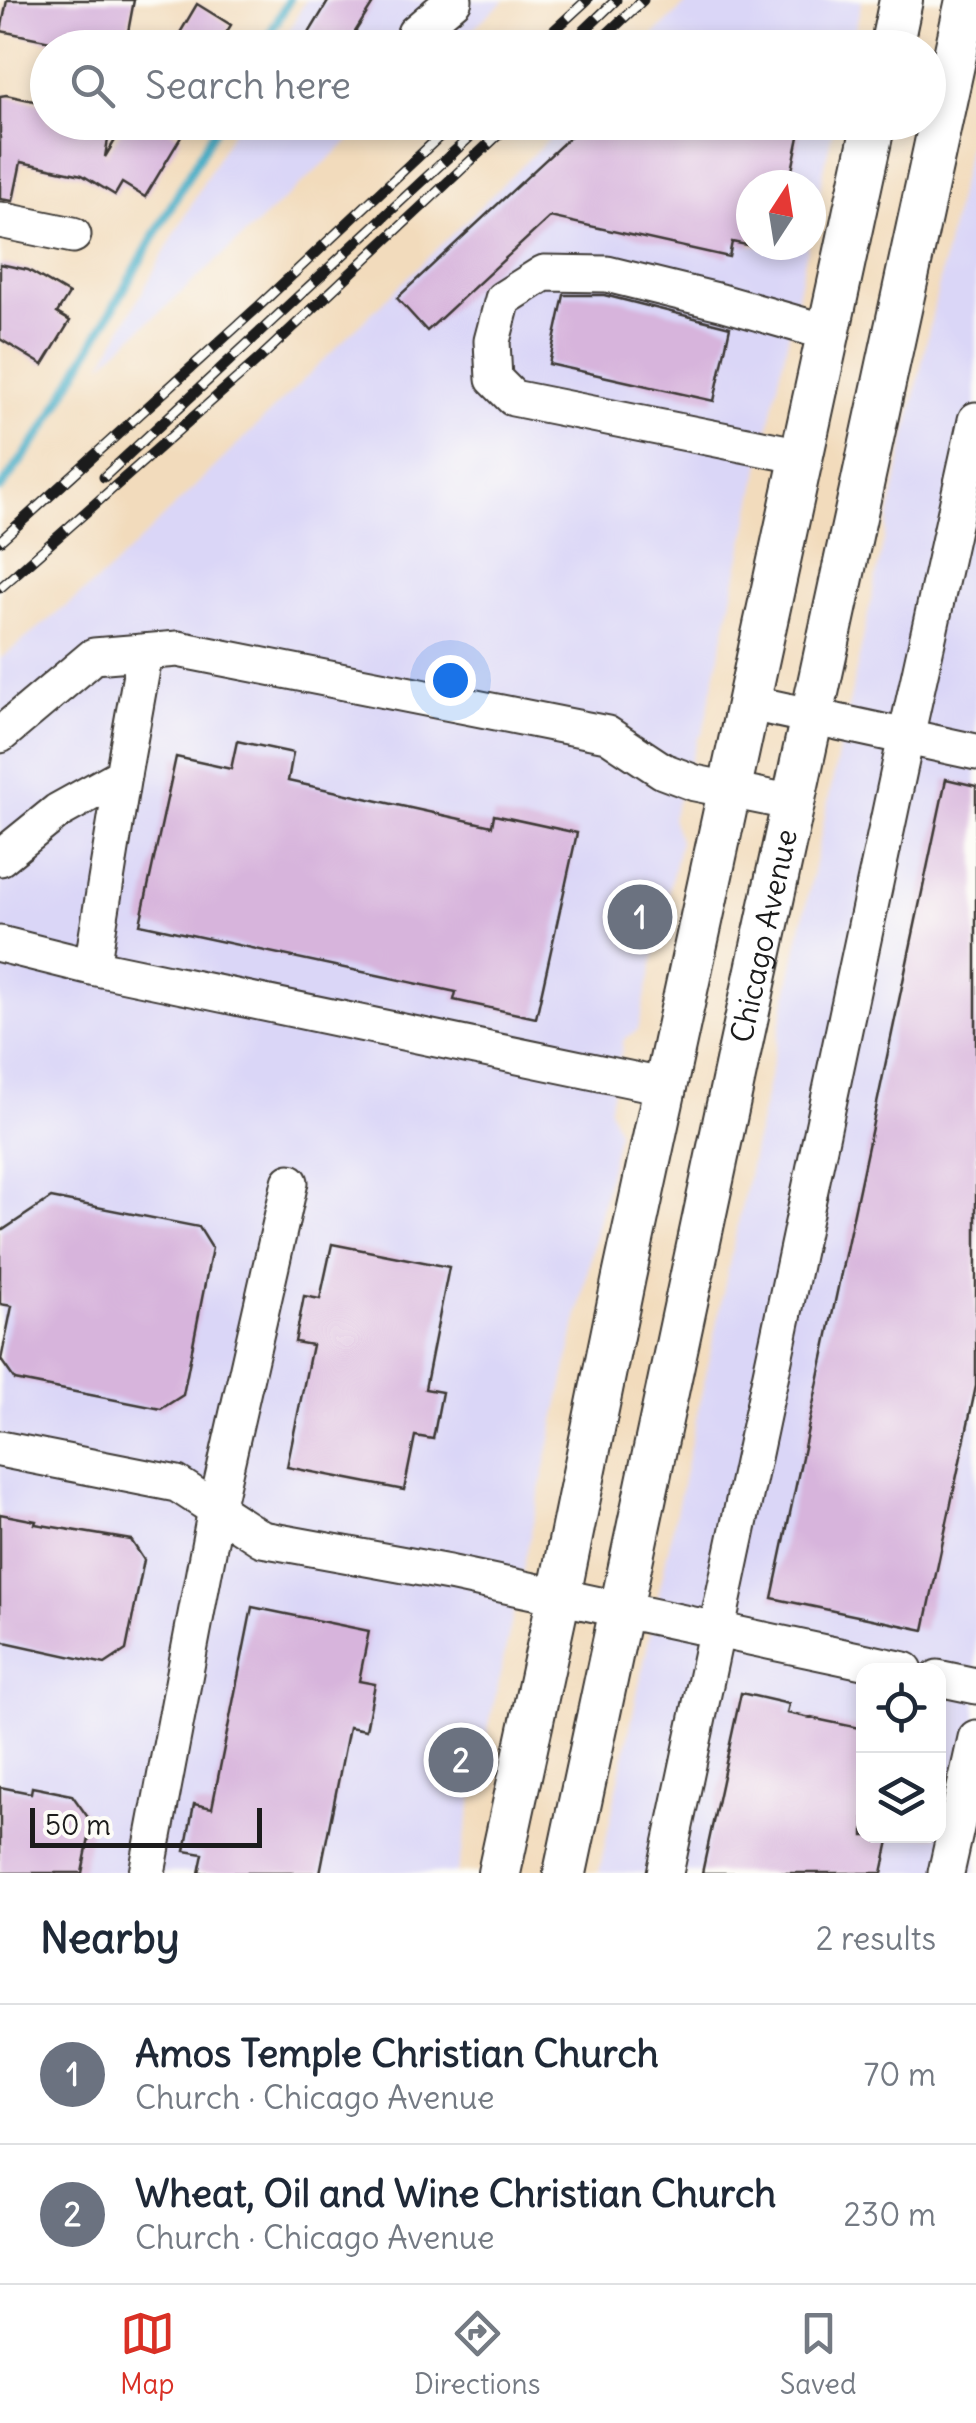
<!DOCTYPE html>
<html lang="en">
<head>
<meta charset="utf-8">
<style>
	:root { --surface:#fff; --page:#f6f6f7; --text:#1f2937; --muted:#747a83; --line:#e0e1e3; --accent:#d93025 }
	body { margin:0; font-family:Delius,sans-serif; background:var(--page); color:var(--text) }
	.controls { position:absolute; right:30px; bottom:30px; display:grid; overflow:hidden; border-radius:20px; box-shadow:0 5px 15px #0003 }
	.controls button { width:90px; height:90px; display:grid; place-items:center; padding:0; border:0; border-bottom:2px solid var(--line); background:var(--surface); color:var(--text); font:50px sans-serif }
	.compass { position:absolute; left:736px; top:170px; width:90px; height:90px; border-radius:50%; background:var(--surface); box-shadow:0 5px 15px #0003; rotate:12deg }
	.scale { position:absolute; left:30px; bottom:25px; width:232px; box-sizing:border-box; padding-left:10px; border:5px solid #1c1c1c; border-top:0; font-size:28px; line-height:35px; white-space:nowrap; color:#1c1c1c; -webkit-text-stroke:8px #fdfcf7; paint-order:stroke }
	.you { position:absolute; left:450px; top:680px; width:35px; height:35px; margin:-25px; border:8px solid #fff; border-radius:50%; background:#1a73e8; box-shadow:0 0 0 15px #1a73e833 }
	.badge { display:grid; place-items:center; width:65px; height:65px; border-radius:50%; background:var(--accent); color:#fff; font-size:32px; font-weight:700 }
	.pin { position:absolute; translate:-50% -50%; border:5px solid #fff; box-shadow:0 2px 10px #0006 }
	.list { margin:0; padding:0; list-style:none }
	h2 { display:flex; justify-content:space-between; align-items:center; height:130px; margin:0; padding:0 40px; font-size:42px }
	h2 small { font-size:32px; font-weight:400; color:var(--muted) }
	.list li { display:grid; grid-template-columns:65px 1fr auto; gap:30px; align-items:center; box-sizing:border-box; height:140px; padding:0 40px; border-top:2px solid var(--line) }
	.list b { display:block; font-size:38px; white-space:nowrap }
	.list p { margin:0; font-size:32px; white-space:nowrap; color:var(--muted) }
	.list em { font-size:32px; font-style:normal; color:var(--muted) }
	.icon { flex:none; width:55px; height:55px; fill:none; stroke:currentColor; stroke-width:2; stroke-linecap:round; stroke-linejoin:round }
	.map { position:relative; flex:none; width:976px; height:1873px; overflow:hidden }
	.search { position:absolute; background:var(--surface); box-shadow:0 5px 15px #0003; left:30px; right:30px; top:30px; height:110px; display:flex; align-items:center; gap:25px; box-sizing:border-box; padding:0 35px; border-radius:55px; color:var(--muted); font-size:38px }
	.sheet { height:410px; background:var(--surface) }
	nav { display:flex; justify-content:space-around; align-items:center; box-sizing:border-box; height:140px; border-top:2px solid var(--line); background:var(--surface); font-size:28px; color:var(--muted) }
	nav a { display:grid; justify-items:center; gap:5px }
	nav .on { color:var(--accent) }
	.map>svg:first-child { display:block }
	.built { fill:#dad6f7; fill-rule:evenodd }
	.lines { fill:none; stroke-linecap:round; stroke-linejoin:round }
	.stream { stroke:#45acc5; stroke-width:9 }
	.building { fill:#d7b4dc }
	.minor-casing { stroke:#3c3934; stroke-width:39 }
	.major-casing { stroke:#3c3934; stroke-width:46 }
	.minor { stroke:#fff; stroke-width:35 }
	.major { stroke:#fff; stroke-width:42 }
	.rail-casing { stroke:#1c1c1c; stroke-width:11 }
	.rail { stroke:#fdfcf7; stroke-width:8; stroke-dasharray:22; stroke-linecap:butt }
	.labels { text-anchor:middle; stroke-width:10; stroke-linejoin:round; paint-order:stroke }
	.street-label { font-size:30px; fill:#1c1c1c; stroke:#fdfcf7 }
</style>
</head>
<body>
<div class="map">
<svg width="976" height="1873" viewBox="0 0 976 1873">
	<rect width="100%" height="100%" fill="#fdfcf7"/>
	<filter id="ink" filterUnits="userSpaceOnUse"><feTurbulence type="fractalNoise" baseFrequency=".01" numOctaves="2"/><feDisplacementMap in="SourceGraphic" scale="20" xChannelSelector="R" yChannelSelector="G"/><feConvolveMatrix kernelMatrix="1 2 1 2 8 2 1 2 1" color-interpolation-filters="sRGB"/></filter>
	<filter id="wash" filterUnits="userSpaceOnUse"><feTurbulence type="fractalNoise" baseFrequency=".0048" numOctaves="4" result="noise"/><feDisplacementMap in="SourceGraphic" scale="40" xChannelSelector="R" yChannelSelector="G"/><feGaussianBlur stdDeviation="2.25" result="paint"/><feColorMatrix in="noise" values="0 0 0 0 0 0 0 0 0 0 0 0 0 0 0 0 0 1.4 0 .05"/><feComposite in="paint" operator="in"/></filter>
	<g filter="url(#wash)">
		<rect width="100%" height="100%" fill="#f2dbbc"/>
		<g class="built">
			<path d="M306 0H505L452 47 279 48Z"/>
			<path d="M690 0H862L851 47H641Z"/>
			<path d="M976 110V1873H599ZM864 1670H938V1836H864Z"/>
			<path d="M237 123H369L102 364Z"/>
			<path d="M565 123H834L811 232V185H751V245H808L703 732 698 738 672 818 680 841 638 1030 624 1039 609 1108 618 1131 457 1873H0V659L105 575Z"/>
		</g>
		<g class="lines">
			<g class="stream">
				<path d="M262 48 289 0"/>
				<path d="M0 489 45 428 219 122"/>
			</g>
		</g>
		<g id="blocks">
			<g class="building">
				<path d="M7 0H134L125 48H70V45L1 31Z"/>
				<path d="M329 0H375L345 48H300Z"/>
				<path d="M197 4 231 25 217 48H171Z"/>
				<path d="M6 95 48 104V122H111L105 157 126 122H157L181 137 145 197 122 183 115 195 82 175 21 162 13 201 0 199V96Z"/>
				<path d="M586 122H802L789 185H751V246L732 242 729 257 550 217 427 331 397 298Z"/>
				<path d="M0 264 28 270 69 294 57 313 70 321 43 365 0 339Z"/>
				<path d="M564 295H604L730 327 714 401 549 364Z"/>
				<path d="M237 741 293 753 288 781 492 826 494 815 577 833 536 1018 454 1000 456 992 140 924 176 757 231 769Z"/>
				<path d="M946 779 976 786V1386L924 1630 772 1598Z"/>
				<path d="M51 1198 199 1227 212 1248 183 1395 161 1409 15 1380 1 1360 12 1306 0 1304V1232Z"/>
				<path d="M332 1244 449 1267 425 1389 442 1392 433 1439 415 1436 404 1490 287 1467 312 1345 295 1342 304 1296 320 1299Z"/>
				<path d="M0 1514 36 1521 35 1524 131 1540 144 1560 126 1650 105 1664 0 1641Z"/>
				<path d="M252 1607 369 1631 359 1681 375 1684 366 1730 349 1727 320 1873H199L203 1854 185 1851 194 1804 212 1808Z"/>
				<path d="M741 1693 789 1704 787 1713 864 1729V1836H890L882 1873H702Z"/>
				<path d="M0 1787 31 1793 32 1787 72 1795 92 1823 82 1873H0Z"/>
			</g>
		</g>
	</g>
	<g filter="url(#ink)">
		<use href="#blocks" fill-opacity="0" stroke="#3c3934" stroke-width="2.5"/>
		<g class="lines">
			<g class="minor-casing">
				<g id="minor">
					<path d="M415 33 454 0"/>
					<path d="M0 220 73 235"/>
					<path d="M802 456 513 398 494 379 492 341 503 299 544 273 607 274 721 302 829 333"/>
					<path d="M750 703 976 752"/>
					<path d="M0 735 94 656 178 649 607 734 663 771 695 783 794 803"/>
					<path d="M0 858 58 811 123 775 145 652"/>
					<path d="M0 944 92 967 667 1087"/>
					<path d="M92 967 123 775"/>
					<path d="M0 1449 177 1484 262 1539 449 1573 905 1670"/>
					<path d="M938 1678 976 1686"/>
					<path d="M147 1873 216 1509 290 1182"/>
					<path d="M665 1873 906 737 976 420"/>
					<path d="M946 1873 976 1738"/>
				</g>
			</g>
			<g class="major-casing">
				<g id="major">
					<path d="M891 48 901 0"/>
					<path d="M499 1873 559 1596 624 1277 874 122"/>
					<path id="s1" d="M565 1873 739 1053 967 0"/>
				</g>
			</g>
			<use href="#minor" class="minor"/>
			<use href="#major" class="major"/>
			<g class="rail-casing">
				<g id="rail">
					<path d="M535 48 587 0"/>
					<path d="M566 48 616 0"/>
					<path d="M592 48 643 0"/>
					<path d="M104 477 486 122"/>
					<path d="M0 541 259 306 455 122"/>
					<path d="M0 588 259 359 512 122"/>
				</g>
			</g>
			<use href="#rail" class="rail"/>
		</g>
	</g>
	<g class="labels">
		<g class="street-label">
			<text dy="10" stroke="none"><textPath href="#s1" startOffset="958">Chicago Avenue</textPath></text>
		</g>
	</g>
</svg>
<div class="controls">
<button><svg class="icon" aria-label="locate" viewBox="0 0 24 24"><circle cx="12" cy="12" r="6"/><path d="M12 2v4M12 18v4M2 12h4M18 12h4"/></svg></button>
<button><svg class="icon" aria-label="layers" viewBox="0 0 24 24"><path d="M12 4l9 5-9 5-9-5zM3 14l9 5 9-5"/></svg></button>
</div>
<svg class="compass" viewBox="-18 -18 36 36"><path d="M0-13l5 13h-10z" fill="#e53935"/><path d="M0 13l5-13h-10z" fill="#747a83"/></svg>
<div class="scale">50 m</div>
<div class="you"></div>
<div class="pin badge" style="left:640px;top:917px;background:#6b7280">1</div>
<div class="pin badge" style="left:461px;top:1760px;background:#6b7280">2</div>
<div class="search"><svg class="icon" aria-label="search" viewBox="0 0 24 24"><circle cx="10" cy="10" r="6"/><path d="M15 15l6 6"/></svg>Search here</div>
</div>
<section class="sheet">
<h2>Nearby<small>2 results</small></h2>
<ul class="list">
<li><span class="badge" style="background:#6b7280">1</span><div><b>Amos Temple Christian Church</b><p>Church · Chicago Avenue</p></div><em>70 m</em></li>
<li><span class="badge" style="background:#6b7280">2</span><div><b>Wheat, Oil and Wine Christian Church</b><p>Church · Chicago Avenue</p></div><em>230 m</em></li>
</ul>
</section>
<nav>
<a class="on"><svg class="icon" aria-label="map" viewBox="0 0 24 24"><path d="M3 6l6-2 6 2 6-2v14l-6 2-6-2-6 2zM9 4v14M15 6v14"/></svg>Map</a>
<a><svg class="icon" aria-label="directions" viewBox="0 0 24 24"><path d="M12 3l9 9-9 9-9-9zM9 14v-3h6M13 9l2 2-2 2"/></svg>Directions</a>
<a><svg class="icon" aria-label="saved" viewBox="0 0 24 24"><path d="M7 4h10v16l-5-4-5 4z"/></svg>Saved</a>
</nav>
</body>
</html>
